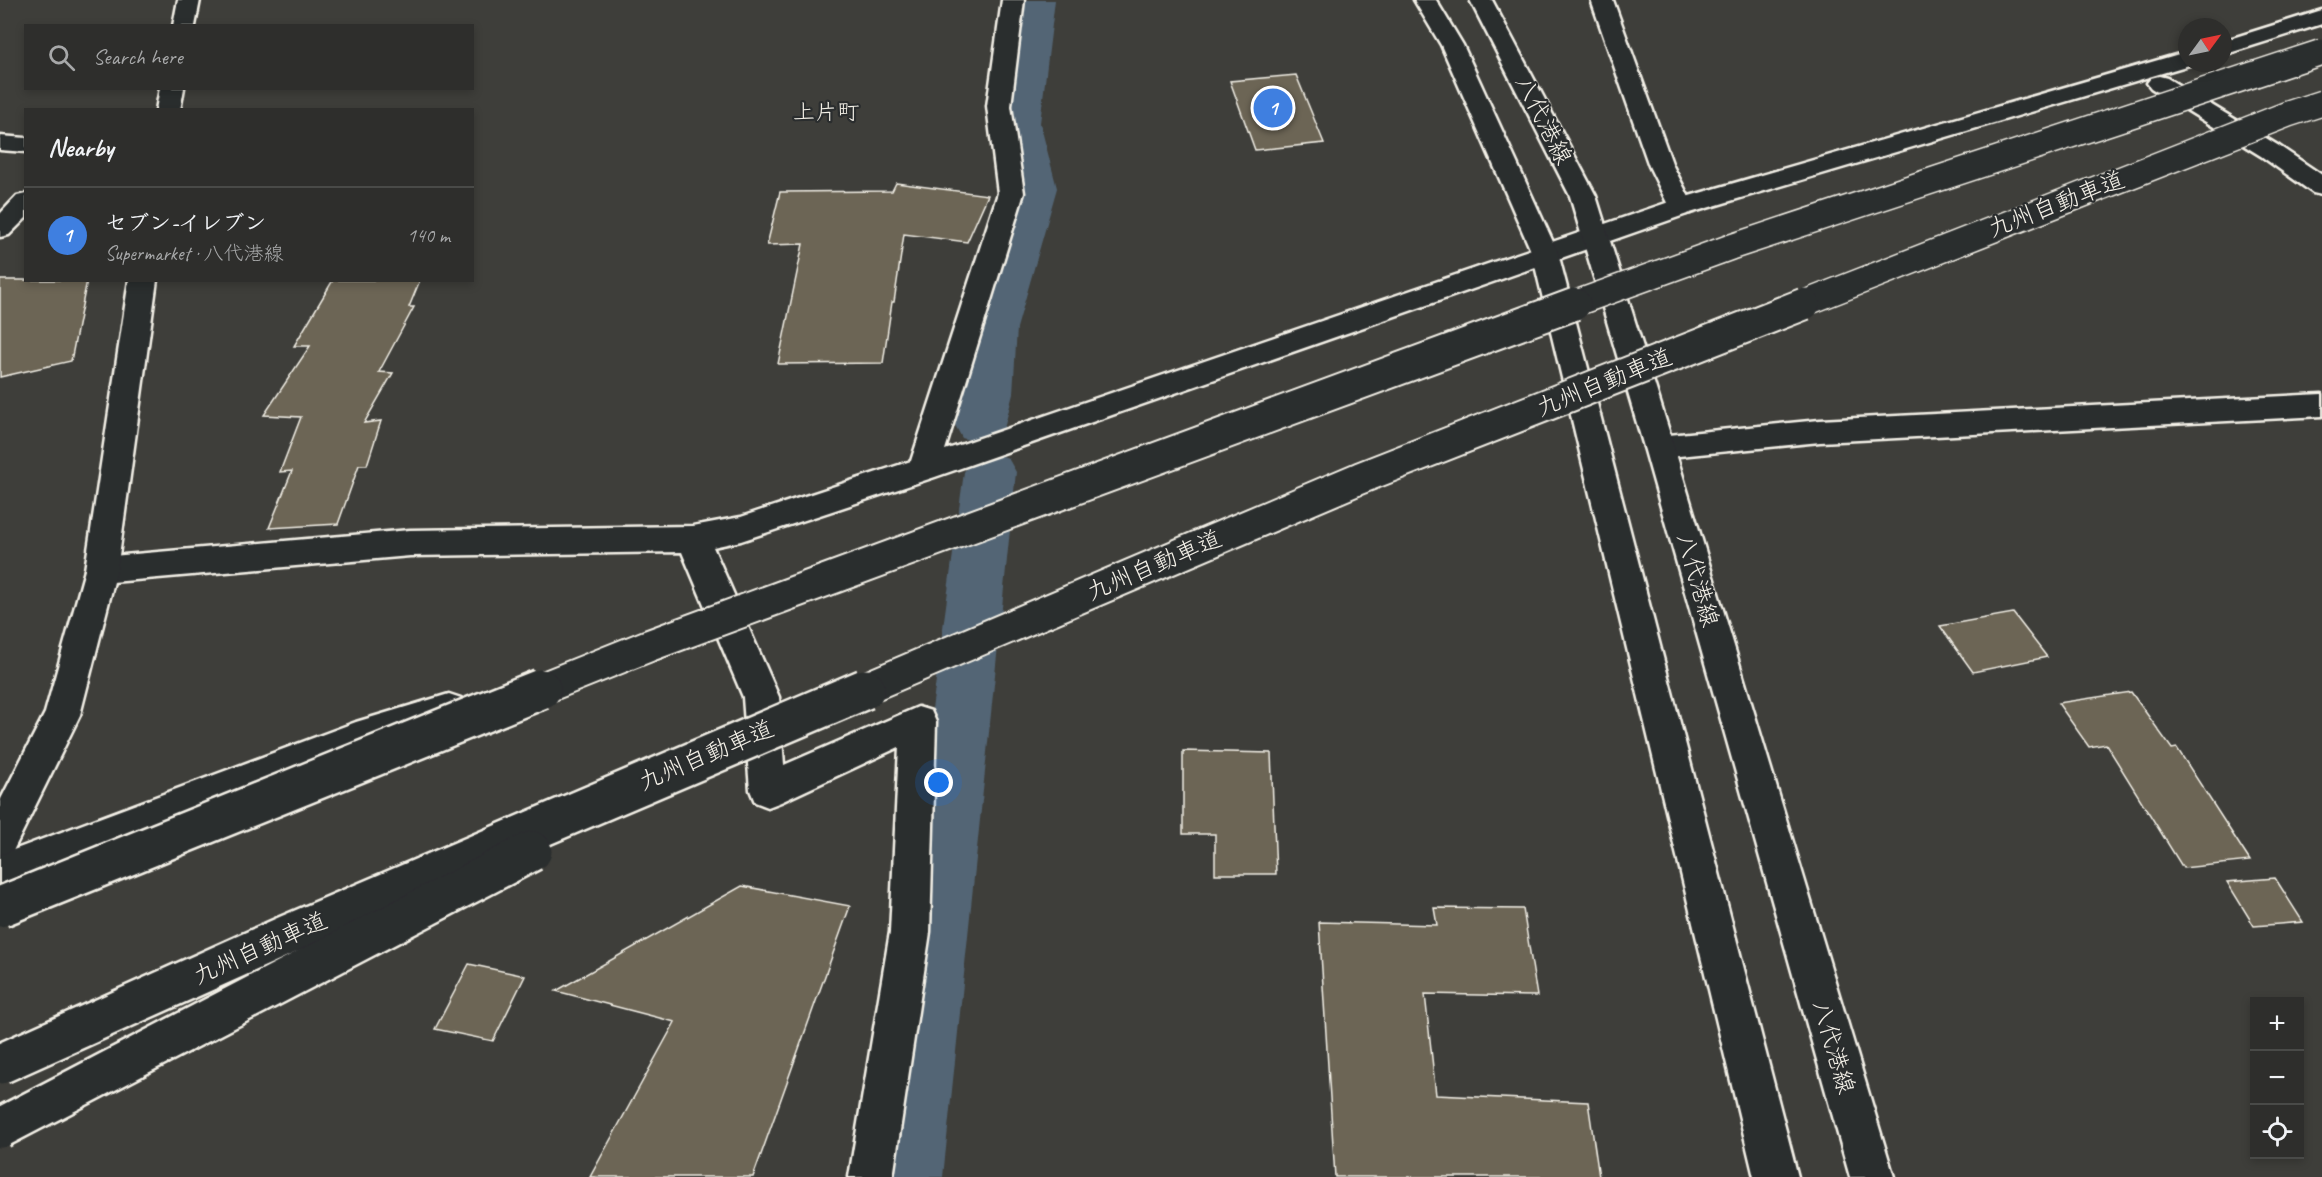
<!DOCTYPE html>
<html lang="en">
<head>
<meta charset="utf-8">
<style>
	:root { --surface:#2e2e2c; --page:#3a3a38; --text:#f1f3f6; --muted:#a7a8a9; --line:#494a48; --accent:#bca0f2 }
	body { margin:0; font-family:Caveat,"Klee One",sans-serif; background:var(--page); color:var(--text) }
	.controls { position:absolute; right:18px; bottom:18px; display:grid; overflow:hidden; border-radius:0px; box-shadow:0 3px 9px #0003 }
	.controls button { width:54px; height:54px; display:grid; place-items:center; padding:0; border:0; border-bottom:2px solid var(--line); background:var(--surface); color:var(--text); font:30px sans-serif }
	.compass { position:absolute; left:2178px; top:18px; width:54px; height:54px; border-radius:50%; background:var(--surface); box-shadow:0 3px 9px #0003; rotate:57deg }
	.you { position:absolute; left:939px; top:783px; width:21px; height:21px; margin:-15px; border:4px solid #fff; border-radius:50%; background:#1a73e8; box-shadow:0 0 0 9px #1a73e833 }
	.badge { display:grid; place-items:center; width:39px; height:39px; border-radius:50%; background:var(--accent); color:#fff; font-size:20px; font-weight:700 }
	.pin { position:absolute; translate:-50% -50%; border:3px solid #fff; box-shadow:0 2px 6px #0006 }
	.list { margin:0; padding:0; list-style:none }
	h2 { display:flex; justify-content:space-between; align-items:center; height:78px; margin:0; padding:0 24px; font-size:26px }
	h2 small { font-size:20px; font-weight:400; color:var(--muted) }
	.list li { display:grid; grid-template-columns:39px 1fr auto; gap:18px; align-items:center; box-sizing:border-box; height:96px; padding:0 24px; border-top:2px solid var(--line) }
	.list b { display:block; font-size:22px; white-space:nowrap }
	.list p { margin:0; font-size:20px; white-space:nowrap; color:var(--muted) }
	.list em { font-size:20px; font-style:normal; color:var(--muted) }
	.icon { flex:none; width:33px; height:33px; fill:none; stroke:currentColor; stroke-width:2; stroke-linecap:round; stroke-linejoin:round }
	.map { position:relative; flex:none; width:2322px; height:1177px; overflow:hidden }
	.search { position:absolute; background:var(--surface); box-shadow:0 3px 9px #0003; left:24px; top:24px; width:450px; height:66px; display:flex; align-items:center; gap:15px; box-sizing:border-box; padding:0 21px; border-radius:0px; color:var(--muted); font-size:22px }
	.panel { position:absolute; background:var(--surface); box-shadow:0 3px 9px #0003; left:24px; top:108px; width:450px; height:174px; border-radius:0px }
	.map>svg:first-child { display:block }
	.lines { fill:none; stroke-linecap:round; stroke-linejoin:round }
	.canal { fill:#526575; fill-rule:evenodd }
	.building { fill:#6c6555; stroke:#f4f1e8; stroke-width:1.5 }
	.street-casing { stroke:#f4f1e8; stroke-width:5 }
	.secondary-casing { stroke:#f4f1e8; stroke-width:5 }
	.highway-casing { stroke:#f4f1e8; stroke-width:5 }
	.street { fill:#2a2d2e; fill-rule:evenodd }
	.secondary { fill:#2a2d2e; fill-rule:evenodd }
	.highway { fill:#2a2d2e; fill-rule:evenodd }
	.highway-bridge-far2-casing { stroke:#f4f1e8; stroke-width:28; stroke-linecap:butt }
	.highway-bridge-far1-casing { stroke:#f4f1e8; stroke-width:35; stroke-linecap:butt }
	.highway-bridge-casing { stroke:#f4f1e8; stroke-width:44; stroke-linecap:butt }
	.highway-bridge-far2 { stroke:#2a2d2e; stroke-width:25 }
	.highway-bridge-far1 { stroke:#2a2d2e; stroke-width:31 }
	.highway-bridge { stroke:#2a2d2e; stroke-width:39 }
	.labels { text-anchor:middle; stroke-width:4.5; stroke-linejoin:round; paint-order:stroke }
	.far-quarter-label { font-size:22px; fill:#f4f1e8; stroke:#2a2d2e }
	.street-label { font-size:24px; fill:#f4f1e8; stroke:#2a2d2e }
</style>
</head>
<body>
<div class="map">
<svg width="2322" height="1177" viewBox="0 0 2322 1177">
	<rect width="100%" height="100%" fill="#3e3e3a"/>
	<filter id="ink" filterUnits="userSpaceOnUse"><feTurbulence type="fractalNoise" baseFrequency=".0167" numOctaves="2"/><feDisplacementMap in="SourceGraphic" scale="12" xChannelSelector="R" yChannelSelector="G"/><feConvolveMatrix kernelMatrix="1 2 1 2 8 2 1 2 1" color-interpolation-filters="sRGB"/></filter>
	<g filter="url(#ink)">
		<g class="lines">
			<g class="canal">
				<path d="M1019 0H1055L1040 123 1057 188 1017 328 1013 394 1005 425 998 438 980 443 962 438 955 425 963 394 969 328 1015 188 1000 123Z"/>
				<path d="M990 452 1008 458 1016 472 943 1177H869L964 472 972 458Z"/>
			</g>
		</g>
		<g class="building">
			<path d="M1296 75 1324 143 1255 150 1230 81Z"/>
			<path d="M896 183 988 195 967 242 904 234 894 302H892L883 363 778 364 803 244 767 245 780 192 892 191Z"/>
			<path d="M0 280H87L71 361 0 377Z"/>
			<path d="M333 280H420L409 307H414L379 372 393 373 364 423 381 421 367 465H359L338 524 269 528 292 471 280 472 301 417 264 415 310 346H294Z"/>
			<path d="M2013 613 2047 657 1973 672 1940 626Z"/>
			<path d="M2131 692 2172 749 2177 748 2250 861 2183 868 2106 744 2089 747 2058 703Z"/>
			<path d="M1183 751 1271 753 1276 874H1215V834H1183Z"/>
			<path d="M2275 878 2303 922 2254 926 2227 882Z"/>
			<path d="M742 886 850 906 753 1177H590L675 1022 556 991Z"/>
			<path d="M1434 908 1523 909 1537 996 1425 994 1436 1095 1588 1102 1599 1177H1335L1319 922 1437 925Z"/>
			<path d="M469 964 525 976 493 1041 435 1029Z"/>
		</g>
		<g class="lines">
			<g class="street-casing">
				<g id="street">
					<path d="M1002 0H1024L1011 106 1024 193 945 450 1672 201 2179 54 2187 52V63H2196L1690 213 935 477 741 541 713 547 779 697 784 765 918 707 931 711 936 722 930 932 893 1177H849L890 932 899 747 781 802 768 807 755 802 750 790 743 697 682 552 410 556 101 583 89 579 85 570 89 561 101 557 410 530 693 526 741 517 911 461 998 193 987 106Z"/>
					<path d="M2322 10V24L2223 55V41Z"/>
					<path d="M2159 76 2167 78 2279 146 2322 175V195L2313 193 2261 156 2151 88 2147 83 2151 78Z"/>
					<path d="M0 136 26 138V152L0 150Z"/>
					<path d="M26 194V218L9 235 0 237V214L17 196Z"/>
					<path d="M2322 394V416L1820 442 1659 458 1648 455 1644 447 1648 439 1659 436 1820 420Z"/>
				</g>
			</g>
			<g class="secondary-casing">
				<g id="secondary">
					<path d="M178 0H200L195 26H173Z"/>
					<path d="M1414 0H1436L1463 45 1558 253 1798 1177H1754L1532 253 1441 45Z"/>
					<path d="M1470 0H1492L1596 196 1674 447 1894 1177H1850L1644 447 1570 196Z"/>
					<path d="M1591 0H1613L1673 166 1694 207 1690 213 1681 215 1672 213 1649 166Z"/>
					<path d="M160 88H184L180 110H156Z"/>
					<path d="M129 280H157L117 570 80 715 13 851 0 856V801L45 713 85 570Z"/>
				</g>
			</g>
			<g class="highway-casing">
				<path id="highway" d="M449 694 461 698 467 709 461 720 360 753 0 891V855L356 722Z"/>
			</g>
			<use href="#street" class="street"/>
			<use href="#secondary" class="secondary"/>
			<use href="#highway" class="highway"/>
			<g class="highway-bridge-far2-casing">
				<g id="highway-bridge-far2">
					<path d="M1571 305 1731 247 2322 52"/>
					<path d="M1800 305 2288 114 2322 103"/>
				</g>
			</g>
			<g class="highway-bridge-far1-casing">
				<g id="highway-bridge-far1">
					<path d="M538 690 648 646 1575 304"/>
					<path d="M861 690 1360 478 1804 304"/>
				</g>
			</g>
			<g class="highway-bridge-casing">
				<g id="highway-bridge">
					<path d="M0 907 541 689"/>
					<path d="M0 1064 287 935 865 689"/>
					<path d="M0 1128 532 851"/>
				</g>
			</g>
			<use href="#highway-bridge-far2" class="highway-bridge-far2"/>
			<use href="#highway-bridge-far1" class="highway-bridge-far1"/>
			<use href="#highway-bridge" class="highway-bridge"/>
		</g>
	</g>
	<g class="labels">
		<g class="far-quarter-label">
			<text x="826" y="119">上片町</text>
		</g>
		<g class="street-label">
			<text transform="translate(1544 120) rotate(63)" y="8">八代港線</text>
			<text transform="translate(2056 204) rotate(-21)" y="8">九州自動車道</text>
			<text transform="translate(1604 382) rotate(-22)" y="8">九州自動車道</text>
			<text transform="translate(1154 565) rotate(-23)" y="8">九州自動車道</text>
			<text transform="translate(1698 580) rotate(74)" y="8">八代港線</text>
			<text transform="translate(706 755) rotate(-23)" y="8">九州自動車道</text>
			<text transform="translate(260 948) rotate(-24)" y="8">九州自動車道</text>
			<text transform="translate(1834 1047) rotate(74)" y="8">八代港線</text>
		</g>
	</g>
</svg>
<div class="controls">
<button>+</button>
<button>−</button>
<button><svg class="icon" aria-label="locate" viewBox="0 0 24 24"><circle cx="12" cy="12" r="6"/><path d="M12 2v4M12 18v4M2 12h4M18 12h4"/></svg></button>
</div>
<svg class="compass" viewBox="-18 -18 36 36"><path d="M0-13l5 13h-10z" fill="#e53935"/><path d="M0 13l5-13h-10z" fill="#a7a8a9"/></svg>
<div class="you"></div>
<div class="pin badge" style="left:1273px;top:108px;background:#3f7fe0">1</div>
<div class="search"><svg class="icon" aria-label="search" viewBox="0 0 24 24"><circle cx="10" cy="10" r="6"/><path d="M15 15l6 6"/></svg>Search here</div>
<section class="panel">
<h2>Nearby<small></small></h2>
<ul class="list">
<li><span class="badge" style="background:#3f7fe0">1</span><div><b>セブン-イレブン</b><p>Supermarket · 八代港線</p></div><em>140 m</em></li>
</ul>
</section>
</div>
</body>
</html>
